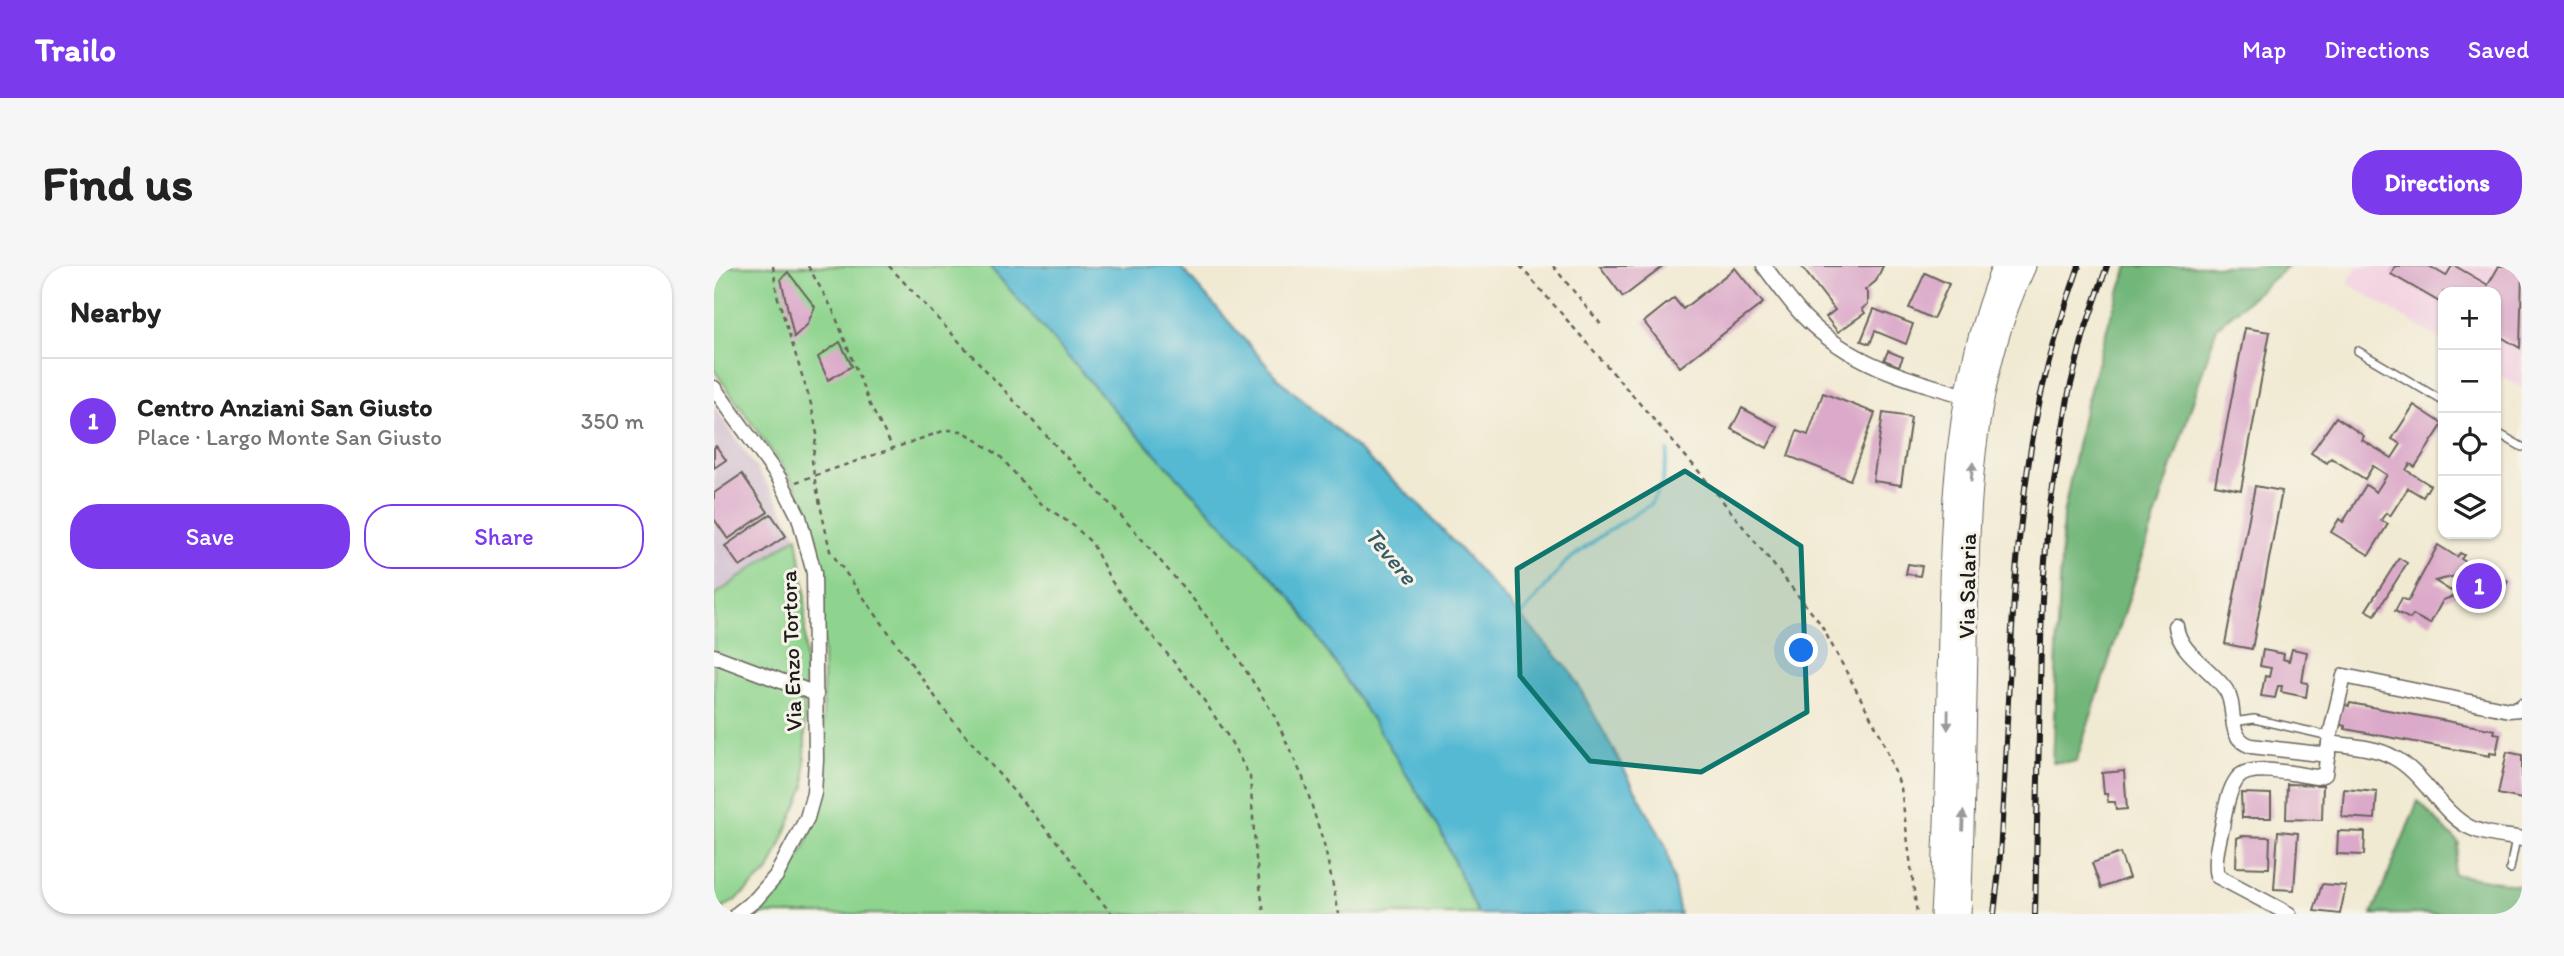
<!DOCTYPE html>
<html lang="en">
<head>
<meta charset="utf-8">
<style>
	:root { --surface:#fff; --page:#f6f6f6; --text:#222; --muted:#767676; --line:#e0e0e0; --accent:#7c3aed }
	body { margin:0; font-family:Itim,sans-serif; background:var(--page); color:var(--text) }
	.controls { position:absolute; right:21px; top:21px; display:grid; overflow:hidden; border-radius:14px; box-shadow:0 2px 5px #0004 }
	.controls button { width:63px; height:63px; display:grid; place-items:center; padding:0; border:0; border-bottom:2px solid var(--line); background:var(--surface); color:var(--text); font:35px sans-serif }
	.you { position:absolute; left:1088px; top:385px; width:24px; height:24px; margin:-18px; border:5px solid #fff; border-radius:50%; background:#1a73e8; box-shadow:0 0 0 10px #1a73e833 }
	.badge { display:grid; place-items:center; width:46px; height:46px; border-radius:50%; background:var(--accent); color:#fff; font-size:23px; font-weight:700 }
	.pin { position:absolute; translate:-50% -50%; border:4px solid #fff; box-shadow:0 2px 7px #0006 }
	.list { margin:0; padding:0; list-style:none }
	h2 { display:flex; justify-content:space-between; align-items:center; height:91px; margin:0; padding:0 28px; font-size:30px }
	h2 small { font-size:23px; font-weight:400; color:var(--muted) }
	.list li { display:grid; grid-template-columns:46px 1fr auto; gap:21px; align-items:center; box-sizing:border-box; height:126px; padding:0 28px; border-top:2px solid var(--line) }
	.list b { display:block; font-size:26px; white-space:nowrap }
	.list p { margin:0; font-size:23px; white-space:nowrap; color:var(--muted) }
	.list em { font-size:23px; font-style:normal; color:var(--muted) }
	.actions { display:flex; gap:14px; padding:21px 28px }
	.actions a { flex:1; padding:16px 0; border:2px solid var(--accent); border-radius:28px; text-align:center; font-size:24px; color:var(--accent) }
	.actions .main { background:var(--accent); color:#fff }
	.icon { flex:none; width:38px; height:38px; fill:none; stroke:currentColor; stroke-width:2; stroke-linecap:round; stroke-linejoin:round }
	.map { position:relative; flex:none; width:1808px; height:648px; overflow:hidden; border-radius:28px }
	header { display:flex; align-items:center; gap:42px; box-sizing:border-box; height:98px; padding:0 35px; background:var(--accent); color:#fff }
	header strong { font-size:33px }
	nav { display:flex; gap:38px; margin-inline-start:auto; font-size:24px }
	.intro { display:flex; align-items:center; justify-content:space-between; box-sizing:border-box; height:168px; padding:0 42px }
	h1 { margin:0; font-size:49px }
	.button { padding:18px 32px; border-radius:28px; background:var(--accent); color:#fff; font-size:24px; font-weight:700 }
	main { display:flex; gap:42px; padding:0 42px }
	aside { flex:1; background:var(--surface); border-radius:28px; box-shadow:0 2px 5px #0004 }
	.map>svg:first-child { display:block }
	.built { fill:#f2cfe1 }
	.industrial { fill:#cfbdcf }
	.green { fill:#8ed48e; stroke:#557855; stroke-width:2 }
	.forest { fill:#72b679; stroke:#47694a; stroke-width:2 }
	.water { fill:#54b9d3; stroke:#386a78; stroke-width:2 }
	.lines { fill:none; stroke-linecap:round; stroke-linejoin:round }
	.stream { stroke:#54b9d3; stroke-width:3.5 }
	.building { fill:#dba9c9; fill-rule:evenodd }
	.lane-casing { stroke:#67645c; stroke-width:10 }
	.street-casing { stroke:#67645c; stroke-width:17 }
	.primary-casing { stroke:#67645c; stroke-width:25 }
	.path { stroke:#67645c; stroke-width:2.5; stroke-dasharray:5 5; stroke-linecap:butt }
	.lane { stroke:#fff; stroke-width:7 }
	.street { stroke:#fff; stroke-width:14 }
	.primary { stroke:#fff; stroke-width:23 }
	.rail-casing { stroke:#1c1c1c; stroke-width:6 }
	.rail { stroke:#f7f3e8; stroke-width:3.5; stroke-dasharray:10; stroke-linecap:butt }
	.oneway { fill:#999 }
	.marked { fill:#0f766e; fill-opacity:0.2; stroke:#0f766e; stroke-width:5; stroke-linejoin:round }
	.labels { text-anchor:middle; stroke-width:6; stroke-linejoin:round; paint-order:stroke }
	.street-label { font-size:23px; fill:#1c1c1c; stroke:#f7f3e8 }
	.water-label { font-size:24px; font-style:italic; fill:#325b65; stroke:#f7f3e8 }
</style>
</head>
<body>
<header>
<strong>Trailo</strong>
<nav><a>Map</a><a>Directions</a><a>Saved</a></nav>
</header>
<div class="intro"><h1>Find us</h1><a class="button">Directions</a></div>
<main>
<aside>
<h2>Nearby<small></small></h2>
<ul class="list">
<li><span class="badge">1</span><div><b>Centro Anziani San Giusto</b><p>Place · Largo Monte San Giusto</p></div><em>350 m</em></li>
</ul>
<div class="actions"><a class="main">Save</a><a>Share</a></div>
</aside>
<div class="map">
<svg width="1808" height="648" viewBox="0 0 1808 648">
	<rect width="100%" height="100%" fill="#f7f3e8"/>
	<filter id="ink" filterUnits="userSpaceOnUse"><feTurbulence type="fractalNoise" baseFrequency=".0143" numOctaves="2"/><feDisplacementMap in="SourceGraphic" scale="14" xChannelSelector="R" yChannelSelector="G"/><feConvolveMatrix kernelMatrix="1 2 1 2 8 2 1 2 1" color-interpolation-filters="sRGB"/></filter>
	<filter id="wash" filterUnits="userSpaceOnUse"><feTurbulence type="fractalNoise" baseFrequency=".00686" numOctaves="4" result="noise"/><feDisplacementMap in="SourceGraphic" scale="28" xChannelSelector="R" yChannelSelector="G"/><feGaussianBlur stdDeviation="1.57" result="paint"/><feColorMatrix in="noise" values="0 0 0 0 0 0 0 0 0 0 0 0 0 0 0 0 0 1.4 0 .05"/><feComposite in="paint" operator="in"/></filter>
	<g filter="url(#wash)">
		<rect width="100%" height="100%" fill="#f1ead3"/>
		<path class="built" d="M1644 0H1808V122L1782 107V26H1729V75L1633 17Z"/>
		<path class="industrial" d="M0 140 61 230 83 270 0 330Z"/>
		<g class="green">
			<path d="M0 0H276L403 147 578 332 672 475 725 562 764 648H40L69 617 90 583 105 545 109 492V321L101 268 80 217 0 104Z"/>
			<path d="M83 270 91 326V520L55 605 23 633 0 648V330Z"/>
		</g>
		<g class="forest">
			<path d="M1414 0H1574L1503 61 1362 496H1338L1349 250 1369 149 1396 52Z"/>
			<path d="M1704 535 1745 577 1739 608 1808 620V648H1658Z"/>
		</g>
		<path class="water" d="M275 0H466L564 112 704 237 857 406 952 580 966 648H764L725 562 672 475 578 332 403 147Z"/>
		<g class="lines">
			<path class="stream" d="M807 350 852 296 891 267 937 238 948 217 954 185"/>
		</g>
		<g id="blocks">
			<g class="building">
				<path d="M886 0H950L909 31Z"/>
				<path d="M1087 0H1169L1162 15 1151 24 1154 27V38L1148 43 1151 47 1124 66 1112 51 1121 44Z"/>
				<path d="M1681 0H1715L1732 10 1738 0H1741L1774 19 1785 0H1798L1808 6 1806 82 1782 68V26H1729V38L1677 8Z"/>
				<path d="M1021 2 1049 37 966 101 930 56 960 32 969 43Z"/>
				<path d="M74 6 101 41 93 59 80 71 67 13Z"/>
				<path d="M1211 7 1235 18 1219 53 1195 42Z"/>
				<path d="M1160 43 1199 58 1192 78 1161 65 1156 78 1147 75Z"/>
				<path d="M1531 62 1556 66 1527 224 1501 219Z"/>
				<path d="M126 76 138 100 114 114 104 91Z"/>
				<path d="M1174 85 1189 91 1185 100 1170 94Z"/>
				<path d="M1109 127 1161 147 1136 214 1074 190 1083 165 1094 169Z"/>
				<path d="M1700 139 1729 158 1701 201 1696 198 1692 204 1716 219 1709 231 1694 222 1676 250 1672 247 1667 254 1674 258 1655 289 1617 266 1625 253 1629 256 1652 219 1662 226 1673 209 1659 200 1651 213 1617 192 1613 197 1597 187 1622 151 1650 170 1648 174 1678 192 1687 178 1678 173Z"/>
				<path d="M1028 142 1064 161 1053 182 1017 163Z"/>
				<path d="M1169 147 1197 151 1187 219 1159 215Z"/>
				<path d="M2 180 12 194 0 202V182Z"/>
				<path d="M28 208 54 246 14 273 0 253V227Z"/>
				<path d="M1541 220 1568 225 1538 383 1511 378Z"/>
				<path d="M57 248 72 270 26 301 11 280Z"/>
				<path d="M1724 279 1743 291 1746 287 1750 289 1747 293 1777 311 1779 306 1794 315 1785 331 1778 327 1769 342 1746 328 1729 334 1716 358 1699 349 1696 353 1681 345 1688 332 1694 335ZM1746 309 1737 325 1721 315Z"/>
				<path d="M1685 292 1693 297 1661 349 1652 344Z"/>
				<path d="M1194 298 1208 300 1206 310 1192 308Z"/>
				<path d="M1578 383 1593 386 1588 416 1594 417 1592 431 1567 426 1568 420H1564L1561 432 1547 430 1551 410 1555 411 1557 402 1546 400 1549 384 1570 388 1569 393 1575 395Z"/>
				<path d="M1636 437 1781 464 1780 467 1786 468 1782 488 1776 487V490L1631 463V460L1624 458 1628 438 1635 440Z"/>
				<path d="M1793 486 1808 489V533L1784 528Z"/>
				<path d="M1410 505 1413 543 1402 544 1401 536H1394L1393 528H1390L1388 507Z"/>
				<path d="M1573 518 1609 519 1608 554 1572 553Z"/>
				<path d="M1630 523 1663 526 1661 553 1628 551Z"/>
				<path d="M1527 527 1557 528V552H1528Z"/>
				<path d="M1564 565 1584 567 1580 624 1560 623Z"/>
				<path d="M1624 565 1651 566 1650 589 1623 588Z"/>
				<path d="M1528 570 1556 571 1555 602 1522 601 1523 572Z"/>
				<path d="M1406 587 1415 612 1387 622 1378 597Z"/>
				<path d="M1608 618 1632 620 1626 648 1600 645Z"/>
			</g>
		</g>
	</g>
	<g filter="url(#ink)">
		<use href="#blocks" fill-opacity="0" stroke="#67645c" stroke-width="2"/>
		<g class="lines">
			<g class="lane-casing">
				<g id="lane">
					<path d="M1644 85 1729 135"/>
					<path d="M1782 166 1808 181"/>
					<path d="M1519 456 1540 453 1616 470"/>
					<path d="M1796 603 1802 572"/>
				</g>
			</g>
			<g class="street-casing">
				<g id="street">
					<path d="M1050 0C1063 17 1075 35 1090 51 1135 97 1192 113 1252 130"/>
					<path d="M0 122 65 212 85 251 100 307 102 494 100 527 93 552 62 610 42 633 23 648"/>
					<path d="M1462 360C1465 387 1497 402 1512 424 1524 442 1511 472 1537 480L1614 489"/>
					<path d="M0 390 102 428"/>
					<path d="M1615 477C1636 480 1661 481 1679 491 1710 507 1725 545 1755 561 1771 569 1791 570 1808 573"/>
					<path d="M1575 648 1503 610C1499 595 1505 576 1508 561 1511 546 1514 525 1523 513 1535 496 1584 509 1603 511L1611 508 1616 470 1630 410 1795 444 1805 443 1808 440"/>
				</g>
			</g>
			<g class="primary-casing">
				<g id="primary">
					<path d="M1228 648C1234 554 1234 460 1236 366 1238 241 1242 117 1290 0"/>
					<path d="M1245 648C1249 559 1250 470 1252 382 1253 253 1253 119 1310 0"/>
				</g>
			</g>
			<g class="path">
				<path d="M59 0 63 29 97 138 103 168 98 194 100 210 116 285 235 450 350 584 376 622 398 648"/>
				<path d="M94 0 119 44 156 139 179 182"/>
				<path d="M175 0 420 264 479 333 522 389 560 449 589 512 610 578 625 648"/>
				<path d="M806 0 987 208 1106 357 1167 470 1187 522 1203 648"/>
				<path d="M839 0 889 61"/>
				<path d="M82 216 232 164 249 165 286 190 325 236 360 260 378 277 396 313 426 355 483 424 515 472 536 511 542 593 550 648"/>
			</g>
			<use href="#lane" class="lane"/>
			<use href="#street" class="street"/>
			<use href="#primary" class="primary"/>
			<g class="rail-casing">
				<g id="rail">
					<path d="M1280 648 1285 604C1296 446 1294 283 1327 128 1337 84 1350 42 1365 0"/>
					<path d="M1321 648 1328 332 1335 245 1355 126 1370 67 1393 0"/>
				</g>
			</g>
			<use href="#rail" class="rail"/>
		</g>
		<defs><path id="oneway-solid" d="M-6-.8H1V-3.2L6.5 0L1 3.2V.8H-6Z" transform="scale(1.75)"/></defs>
		<g class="oneway">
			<use href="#oneway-solid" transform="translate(1258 206) rotate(-84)"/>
			<use href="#oneway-solid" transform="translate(1234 454) rotate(91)"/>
			<use href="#oneway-solid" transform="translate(1249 555) rotate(-88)"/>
		</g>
	</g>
	<path class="marked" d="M971 205 1087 280 1093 446 987 506 876 495 806 410 803 303Z"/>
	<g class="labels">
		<g class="street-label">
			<text transform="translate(1253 320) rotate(-89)" y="8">Via Salaria</text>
			<text transform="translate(77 385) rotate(-92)" y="8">Via Enzo Tortora</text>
		</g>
		<g class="water-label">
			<text transform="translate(677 290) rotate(50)" y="8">Tevere</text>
		</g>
	</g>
</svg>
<div class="controls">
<button>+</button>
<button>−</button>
<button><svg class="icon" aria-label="locate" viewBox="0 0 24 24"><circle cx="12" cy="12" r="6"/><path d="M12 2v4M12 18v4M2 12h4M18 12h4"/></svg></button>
<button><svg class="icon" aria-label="layers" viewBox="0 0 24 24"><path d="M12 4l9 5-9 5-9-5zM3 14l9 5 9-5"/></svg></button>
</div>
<div class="you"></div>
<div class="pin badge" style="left:1765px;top:320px">1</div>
</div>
</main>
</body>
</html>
